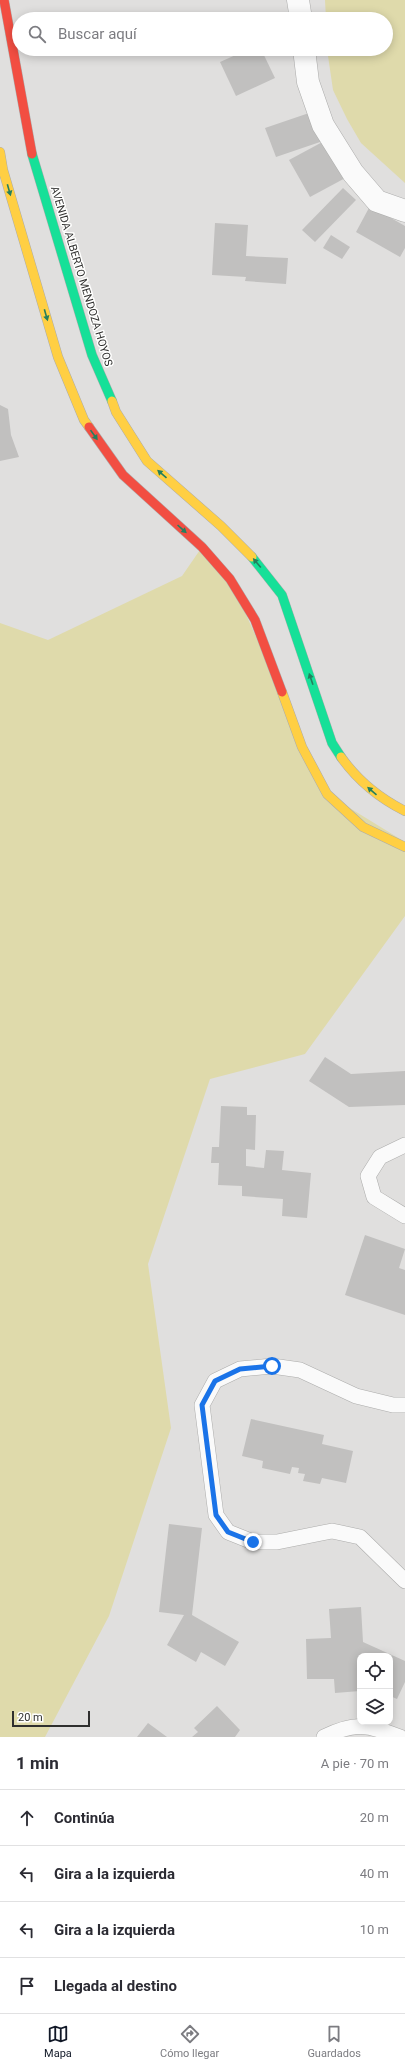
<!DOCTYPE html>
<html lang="es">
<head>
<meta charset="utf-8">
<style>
	:root { --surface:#fff; --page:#f7f7f7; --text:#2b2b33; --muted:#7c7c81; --line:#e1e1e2; --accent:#111827 }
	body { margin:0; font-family:Roboto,sans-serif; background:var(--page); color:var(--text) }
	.controls { position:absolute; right:12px; bottom:12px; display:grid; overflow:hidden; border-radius:8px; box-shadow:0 2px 10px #0003 }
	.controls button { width:36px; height:36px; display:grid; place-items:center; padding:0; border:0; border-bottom:1px solid var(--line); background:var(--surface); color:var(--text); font:20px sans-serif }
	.scale { position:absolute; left:12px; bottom:10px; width:78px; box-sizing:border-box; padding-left:4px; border:2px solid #2f2f2e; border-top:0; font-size:11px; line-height:14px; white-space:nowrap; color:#2f2f2e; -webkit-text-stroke:3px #fffffe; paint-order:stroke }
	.stop { position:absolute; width:12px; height:12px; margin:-9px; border:3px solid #1a73e8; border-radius:50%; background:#fff }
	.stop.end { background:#1a73e8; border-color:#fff; box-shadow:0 1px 4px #0008 }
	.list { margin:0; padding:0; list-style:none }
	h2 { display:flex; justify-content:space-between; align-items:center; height:52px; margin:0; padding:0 16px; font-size:17px }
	h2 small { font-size:13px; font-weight:400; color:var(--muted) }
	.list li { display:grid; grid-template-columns:26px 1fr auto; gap:12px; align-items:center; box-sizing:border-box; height:56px; padding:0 16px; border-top:1px solid var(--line) }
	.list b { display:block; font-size:15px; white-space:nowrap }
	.list em { font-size:13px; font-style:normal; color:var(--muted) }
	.icon { flex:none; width:22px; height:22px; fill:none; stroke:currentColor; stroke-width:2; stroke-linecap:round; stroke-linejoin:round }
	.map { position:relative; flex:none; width:405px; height:1737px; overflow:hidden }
	.search { position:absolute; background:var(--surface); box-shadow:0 2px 10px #0003; left:12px; right:12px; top:12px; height:44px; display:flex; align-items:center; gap:10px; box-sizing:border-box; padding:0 14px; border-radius:22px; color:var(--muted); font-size:15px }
	.sheet { height:276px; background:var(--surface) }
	nav { display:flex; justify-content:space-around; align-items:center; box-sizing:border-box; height:56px; border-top:1px solid var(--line); background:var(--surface); font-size:11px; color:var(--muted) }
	nav a { display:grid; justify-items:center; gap:2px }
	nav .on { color:var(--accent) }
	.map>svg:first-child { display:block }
	.green { fill:#dfdaab }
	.building { fill:#c1c0bf }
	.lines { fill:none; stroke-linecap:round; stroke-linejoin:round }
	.lane-casing { stroke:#acacab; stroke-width:16 }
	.street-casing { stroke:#acacab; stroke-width:23 }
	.fast-casing { stroke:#acacab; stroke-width:10 }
	.slow-casing { stroke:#acacab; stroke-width:10 }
	.jam-casing { stroke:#acacab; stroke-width:10 }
	.lane { stroke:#fafafa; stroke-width:15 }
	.street { stroke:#fafafa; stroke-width:22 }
	.fast { stroke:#16e098; stroke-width:9 }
	.slow { stroke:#ffcf43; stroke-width:9 }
	.jam { stroke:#f24e42; stroke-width:9 }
	.oneway { fill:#247f5e }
	.route { stroke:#1a73e8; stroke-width:5 }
	.labels { text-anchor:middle; stroke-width:3; stroke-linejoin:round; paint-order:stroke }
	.street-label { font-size:11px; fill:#2f2f2e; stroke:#fffffe }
</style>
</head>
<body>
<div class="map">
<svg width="405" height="1737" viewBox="0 0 405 1737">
	<rect width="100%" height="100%" fill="#e0dfde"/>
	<g class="green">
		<path d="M325 0H405V183L361 143 347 119 333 90 327 49H386V19H326Z"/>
		<path d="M202 547 230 579 327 794 405 842V916L305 1054 210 1079 148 1264 171 1428 109 1616 45 1737H0V623L48 640 182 576Z"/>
	</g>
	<g class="building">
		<path d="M249 49H261L275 78 236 96 220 62Z"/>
		<path d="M312 112 323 141 276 157 265 128Z"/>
		<path d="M328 139 349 176 310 197 289 160Z"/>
		<path d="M343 188 356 200 315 242 302 230Z"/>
		<path d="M370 206 405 226V248L400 257 356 232Z"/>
		<path d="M215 223 248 225 246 256 288 258 286 284 245 281 246 277 212 275Z"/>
		<path d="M331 235 350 247 342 259 323 248Z"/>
		<path d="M0 405 8 409 11 435 19 457 0 461Z"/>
		<path d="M325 1057 351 1074 405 1071V1105L349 1107 309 1081Z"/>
		<path d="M221 1106 247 1107V1115H256L255 1150 246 1149V1166L264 1168 266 1150 284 1151 282 1170 311 1173 307 1218 282 1216 283 1199 242 1196V1186L218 1185 219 1163H211L212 1147H219Z"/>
		<path d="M365 1235 405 1249 399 1268 405 1270V1315L345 1295Z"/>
		<path d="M251 1419 324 1435 322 1444 353 1451 346 1483 322 1478 320 1484 303 1481 305 1474 298 1473 299 1468 292 1467 290 1474 262 1468 263 1461 242 1456Z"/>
		<path d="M169 1524 202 1528 192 1615 239 1642 225 1666 201 1652 196 1662 167 1645 184 1615 159 1612Z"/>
		<path d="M361 1607 363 1642 405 1661V1682L397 1699 390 1696V1656H360V1691L335 1693 334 1679H307L306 1639 331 1638 329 1609Z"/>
		<path d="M217 1706 240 1730 235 1737H192L198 1732 194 1728Z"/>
		<path d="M148 1723 167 1737H137Z"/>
	</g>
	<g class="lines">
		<g class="lane-casing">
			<g id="lane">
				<path d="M405 1145 380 1157 368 1176 374 1197 405 1216"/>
				<path d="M405 1405H393L356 1396 300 1370 272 1366 240 1369 215 1381 202 1405 216 1515 228 1532 253 1542H277L332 1531 360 1537 405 1581"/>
				<path d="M324 1737C356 1721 367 1725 400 1737"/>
			</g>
		</g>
		<g class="street-casing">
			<g id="street">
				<path d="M298 0 301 19"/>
				<path d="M304 49 308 82 323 125 353 173 377 201 405 211"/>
			</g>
		</g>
		<g class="fast-casing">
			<g id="fast">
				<path d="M32 154 92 355 112 401"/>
				<path d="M252 557 282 595 332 743 341 757"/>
			</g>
		</g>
		<g class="slow-casing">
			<g id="slow">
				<path d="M0 152 3 170 58 357 84 420 89 427"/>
				<path d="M112 401 116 412 147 461 221 526 252 557"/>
				<path d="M282 692 302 747 327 794 363 827 405 847"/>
				<path d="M341 757C358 781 379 798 405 811"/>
			</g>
		</g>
		<g class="jam-casing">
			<g id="jam">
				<path d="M4 0 32 154"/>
				<path d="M89 427 123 475 202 547 230 579 255 620 282 692"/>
			</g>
		</g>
		<use href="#lane" class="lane"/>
		<use href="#street" class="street"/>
		<use href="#fast" class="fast"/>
		<use href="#slow" class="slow"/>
		<use href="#jam" class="jam"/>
	</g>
	<defs><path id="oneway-solid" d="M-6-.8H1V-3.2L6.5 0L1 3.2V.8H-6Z"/></defs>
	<g class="oneway">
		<use href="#oneway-solid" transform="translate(9 190) rotate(74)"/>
		<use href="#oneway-solid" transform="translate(46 315) rotate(74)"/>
		<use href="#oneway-solid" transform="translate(94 435) rotate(55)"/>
		<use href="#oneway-solid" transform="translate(162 474) rotate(-139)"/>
		<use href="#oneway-solid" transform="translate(182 529) rotate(42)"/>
		<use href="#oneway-solid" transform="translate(257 563) rotate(-130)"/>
		<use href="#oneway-solid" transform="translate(311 679) rotate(-109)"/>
		<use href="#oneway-solid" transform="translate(372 791) rotate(-139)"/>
	</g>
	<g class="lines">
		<path class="route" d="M253 1542 228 1532 216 1515 202 1405 215 1381 240 1369 272 1366"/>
	</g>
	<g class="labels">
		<g class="street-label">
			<text transform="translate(82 276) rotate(73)" y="4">AVENIDA ALBERTO MENDOZA HOYOS</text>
		</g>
	</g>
</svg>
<div class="controls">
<button><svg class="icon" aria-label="locate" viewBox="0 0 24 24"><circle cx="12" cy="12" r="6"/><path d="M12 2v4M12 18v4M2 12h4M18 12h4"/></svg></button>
<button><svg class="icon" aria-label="layers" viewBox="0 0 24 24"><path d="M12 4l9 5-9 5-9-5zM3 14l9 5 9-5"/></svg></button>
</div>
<div class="scale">20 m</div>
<div class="stop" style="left:272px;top:1366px"></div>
<div class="stop end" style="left:253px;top:1542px"></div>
<div class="search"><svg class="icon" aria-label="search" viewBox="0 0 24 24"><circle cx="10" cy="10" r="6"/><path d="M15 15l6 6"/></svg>Buscar aquí</div>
</div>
<section class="sheet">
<h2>1 min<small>A pie · 70 m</small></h2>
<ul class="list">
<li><svg class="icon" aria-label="ahead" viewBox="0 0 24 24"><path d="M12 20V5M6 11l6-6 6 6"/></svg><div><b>Continúa</b></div><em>20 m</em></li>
<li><svg class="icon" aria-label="left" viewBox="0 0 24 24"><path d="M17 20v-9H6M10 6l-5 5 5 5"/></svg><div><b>Gira a la izquierda</b></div><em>40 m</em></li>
<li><svg class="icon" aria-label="left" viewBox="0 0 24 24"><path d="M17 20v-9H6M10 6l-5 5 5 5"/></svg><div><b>Gira a la izquierda</b></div><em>10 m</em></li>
<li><svg class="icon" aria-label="arrive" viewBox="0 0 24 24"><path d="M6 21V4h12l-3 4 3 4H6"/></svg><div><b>Llegada al destino</b></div></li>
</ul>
</section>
<nav>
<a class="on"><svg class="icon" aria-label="map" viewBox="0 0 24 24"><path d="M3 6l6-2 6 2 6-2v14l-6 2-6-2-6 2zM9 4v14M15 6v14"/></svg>Mapa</a>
<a><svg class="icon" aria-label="directions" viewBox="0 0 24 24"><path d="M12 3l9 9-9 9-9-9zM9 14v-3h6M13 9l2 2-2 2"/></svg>Cómo llegar</a>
<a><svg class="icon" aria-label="saved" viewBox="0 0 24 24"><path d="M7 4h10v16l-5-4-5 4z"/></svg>Guardados</a>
</nav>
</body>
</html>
